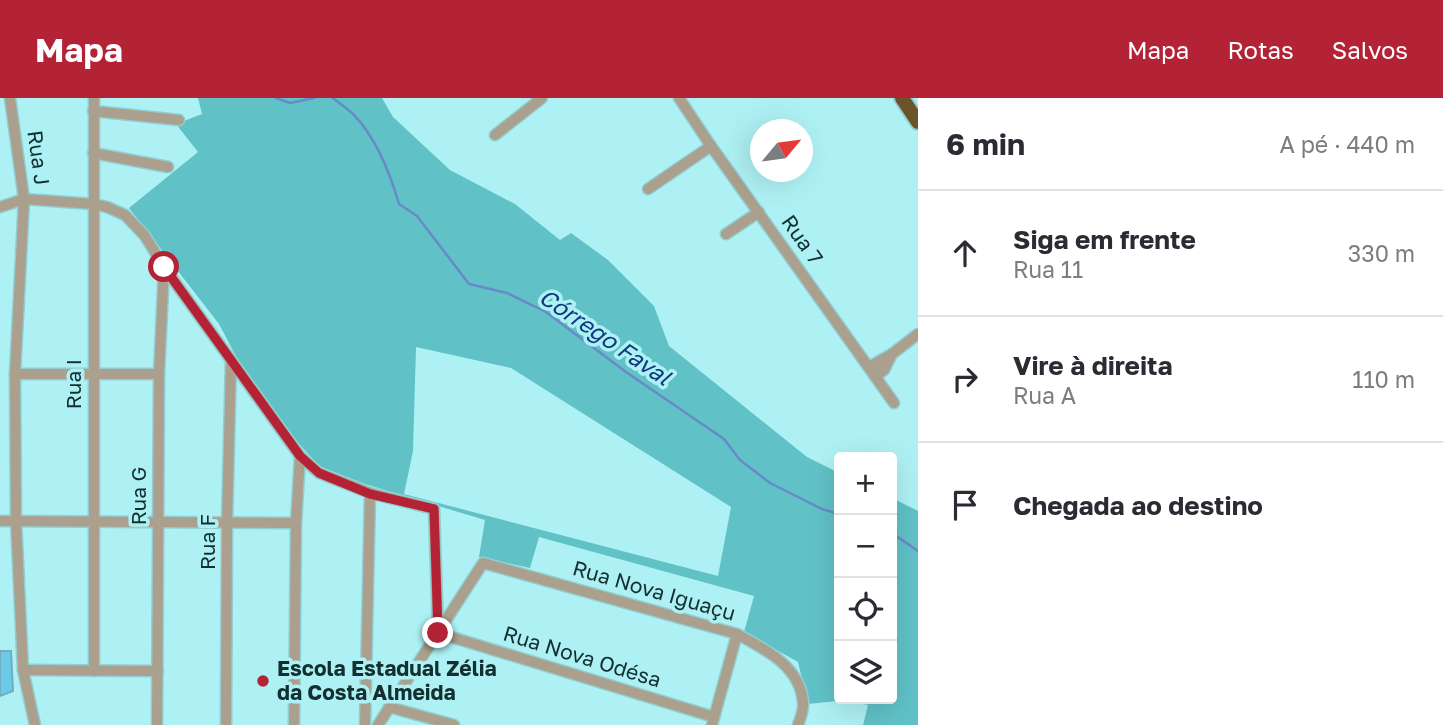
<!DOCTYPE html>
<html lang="pt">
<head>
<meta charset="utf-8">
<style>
	:root { --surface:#fff; --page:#f7f7f7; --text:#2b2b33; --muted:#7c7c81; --line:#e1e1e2; --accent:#b42236 }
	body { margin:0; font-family:"Golos Text",sans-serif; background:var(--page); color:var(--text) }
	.controls { position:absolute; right:21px; bottom:21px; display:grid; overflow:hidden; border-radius:7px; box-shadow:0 7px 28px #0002 }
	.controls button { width:63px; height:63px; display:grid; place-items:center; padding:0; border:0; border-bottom:2px solid var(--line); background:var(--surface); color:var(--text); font:35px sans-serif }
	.compass { position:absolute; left:750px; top:21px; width:63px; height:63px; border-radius:50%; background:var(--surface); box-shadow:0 7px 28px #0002; rotate:61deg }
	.stop { position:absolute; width:21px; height:21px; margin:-16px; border:5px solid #b42236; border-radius:50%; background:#fff }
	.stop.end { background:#b42236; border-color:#fff; box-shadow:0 2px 7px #0008 }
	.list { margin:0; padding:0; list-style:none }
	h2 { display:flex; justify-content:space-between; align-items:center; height:91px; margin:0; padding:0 28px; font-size:30px }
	h2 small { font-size:23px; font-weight:400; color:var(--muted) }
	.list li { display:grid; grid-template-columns:46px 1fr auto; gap:21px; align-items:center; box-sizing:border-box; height:126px; padding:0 28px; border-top:2px solid var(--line) }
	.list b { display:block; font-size:26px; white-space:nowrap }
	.list p { margin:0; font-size:23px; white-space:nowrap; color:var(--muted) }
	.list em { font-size:23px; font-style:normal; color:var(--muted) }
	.icon { flex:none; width:38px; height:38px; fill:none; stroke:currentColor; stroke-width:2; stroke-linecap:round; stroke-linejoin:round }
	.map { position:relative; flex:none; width:918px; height:627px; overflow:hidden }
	header { display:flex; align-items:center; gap:42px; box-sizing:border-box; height:98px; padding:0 35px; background:var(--accent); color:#fff }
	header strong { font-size:33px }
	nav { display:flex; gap:38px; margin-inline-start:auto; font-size:24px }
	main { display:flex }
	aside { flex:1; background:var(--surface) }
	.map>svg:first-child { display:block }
	.green { fill:#60c2c7; fill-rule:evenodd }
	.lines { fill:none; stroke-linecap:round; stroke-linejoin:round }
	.stream { stroke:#678bc6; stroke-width:2.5 }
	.building { fill:#6bcae7; stroke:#72acbf; stroke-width:2 }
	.minor-casing { stroke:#92ced1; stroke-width:13 }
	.highway-casing { stroke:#92ced1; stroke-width:18 }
	.minor { stroke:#ab9f8d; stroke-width:10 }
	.highway { stroke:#6b5329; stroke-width:14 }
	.route { stroke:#b42236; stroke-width:9 }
	.poi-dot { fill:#b42236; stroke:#aef1f4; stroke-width:2.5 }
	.labels { text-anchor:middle; stroke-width:7; stroke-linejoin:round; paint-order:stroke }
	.street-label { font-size:21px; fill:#132f30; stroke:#aef1f4 }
	.poi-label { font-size:21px; font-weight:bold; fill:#132f30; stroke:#aef1f4; text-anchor:start }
	.water-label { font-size:23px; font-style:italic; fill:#0f3a81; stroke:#aef1f4 }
</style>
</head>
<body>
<header>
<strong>Mapa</strong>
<nav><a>Mapa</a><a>Rotas</a><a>Salvos</a></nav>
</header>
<main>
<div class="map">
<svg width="918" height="627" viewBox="0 0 918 627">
	<rect width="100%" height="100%" fill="#aef1f4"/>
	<path class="green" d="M198 0H382L393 19 450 72 515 106 560 142 571 135 608 162 654 208 669 248 807 359 839 375V601H892V400L918 413V627H863L868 607 847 602 808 606 798 564 744 534 754 498 539 439 530 470 479 459 485 422 365 386 319 368 282 327 240 266 219 226 129 110 198 54 176 26 202 16ZM416 249 511 270 731 409 718 478 404 396 413 353Z"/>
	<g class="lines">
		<g class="stream">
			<path d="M276 0 290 5 314 0"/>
			<path d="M333 0C340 6 348 11 354 17 377 41 390 75 399 106L417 118 469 186 507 195 546 214 626 274 724 341 740 362 770 385 822 411 839 416"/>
			<path d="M892 435 918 453"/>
		</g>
	</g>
	<path class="building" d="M0 553H11L13 593 0 598Z"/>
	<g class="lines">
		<g class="minor-casing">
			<g id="minor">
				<path d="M10 0 24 101 15 276 16 423 23 572 35 627"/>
				<path d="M679 0 711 48 894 305"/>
				<path d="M93 13 179 22"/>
				<path d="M495 37 542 0"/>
				<path d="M93 55 168 69"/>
				<path d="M648 91 711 48"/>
				<path d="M0 109 24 101 93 106 107 109 125 117 145 138 164 169 300 358 319 375 370 395 434 411 438 535"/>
				<path d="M726 136 759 114"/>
				<path d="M869 269 892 256 918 236"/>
				<path d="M15 276H159"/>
				<path d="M875 278 884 272 892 256"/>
				<path d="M0 423 296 425"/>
				<path d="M438 535 714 619"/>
				<path d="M23 572 158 573"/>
				<path d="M94 573V0"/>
				<path d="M389 609 454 627"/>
				<path d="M157 627 159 276 164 169"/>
				<path d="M226 627 227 425 231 262"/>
				<path d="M294 627 296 425 300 358"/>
				<path d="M365 627 370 395"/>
				<path d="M378 627 483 465 737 536C765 551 801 569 803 605 804 612 800 621 798 627"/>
				<path d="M712 627 737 536"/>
			</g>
		</g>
		<g class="highway-casing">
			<path id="highway" d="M902 0 918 24"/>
		</g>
		<use href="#minor" class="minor"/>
		<use href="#highway" class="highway"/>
	</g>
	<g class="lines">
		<path class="route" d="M164 169 300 358 319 375 370 396 434 411 438 535"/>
	</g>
	<circle class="poi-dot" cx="263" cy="583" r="7"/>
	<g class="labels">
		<g class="street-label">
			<text transform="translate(38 60) rotate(82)" y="7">Rua J</text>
			<text transform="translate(802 142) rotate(55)" y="7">Rua 7</text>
			<text transform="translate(74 286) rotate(-90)" y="7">Rua I</text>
			<text transform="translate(139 398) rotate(-90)" y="7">Rua G</text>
			<text transform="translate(208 444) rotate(-90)" y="7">Rua F</text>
			<text transform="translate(654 493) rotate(16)" y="7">Rua Nova Iguaçu</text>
			<text transform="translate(582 559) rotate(17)" y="7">Rua Nova Odésa</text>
		</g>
		<g class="poi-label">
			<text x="277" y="578">Escola Estadual Zélia<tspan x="277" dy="24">da Costa Almeida</tspan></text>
		</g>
		<g class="water-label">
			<text transform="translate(605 239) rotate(34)" y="8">Córrego Faval</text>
		</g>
	</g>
</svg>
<div class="controls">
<button>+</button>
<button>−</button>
<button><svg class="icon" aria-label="locate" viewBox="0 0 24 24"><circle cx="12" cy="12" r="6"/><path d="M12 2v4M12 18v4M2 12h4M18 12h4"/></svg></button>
<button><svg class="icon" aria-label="layers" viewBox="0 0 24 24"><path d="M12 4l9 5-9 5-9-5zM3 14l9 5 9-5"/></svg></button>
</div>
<svg class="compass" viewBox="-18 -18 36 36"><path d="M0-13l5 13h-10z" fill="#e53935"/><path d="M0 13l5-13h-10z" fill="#7c7c81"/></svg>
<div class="stop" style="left:164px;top:169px"></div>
<div class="stop end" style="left:438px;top:535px"></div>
</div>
<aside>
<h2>6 min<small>A pé · 440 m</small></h2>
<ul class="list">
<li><svg class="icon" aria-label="ahead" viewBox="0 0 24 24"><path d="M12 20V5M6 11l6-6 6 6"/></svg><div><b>Siga em frente</b><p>Rua 11</p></div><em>330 m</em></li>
<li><svg class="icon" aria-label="right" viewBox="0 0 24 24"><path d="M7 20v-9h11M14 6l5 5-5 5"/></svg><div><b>Vire à direita</b><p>Rua A</p></div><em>110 m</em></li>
<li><svg class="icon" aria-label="arrive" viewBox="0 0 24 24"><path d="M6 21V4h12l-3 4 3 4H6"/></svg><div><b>Chegada ao destino</b></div></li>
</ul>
</aside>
</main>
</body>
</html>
